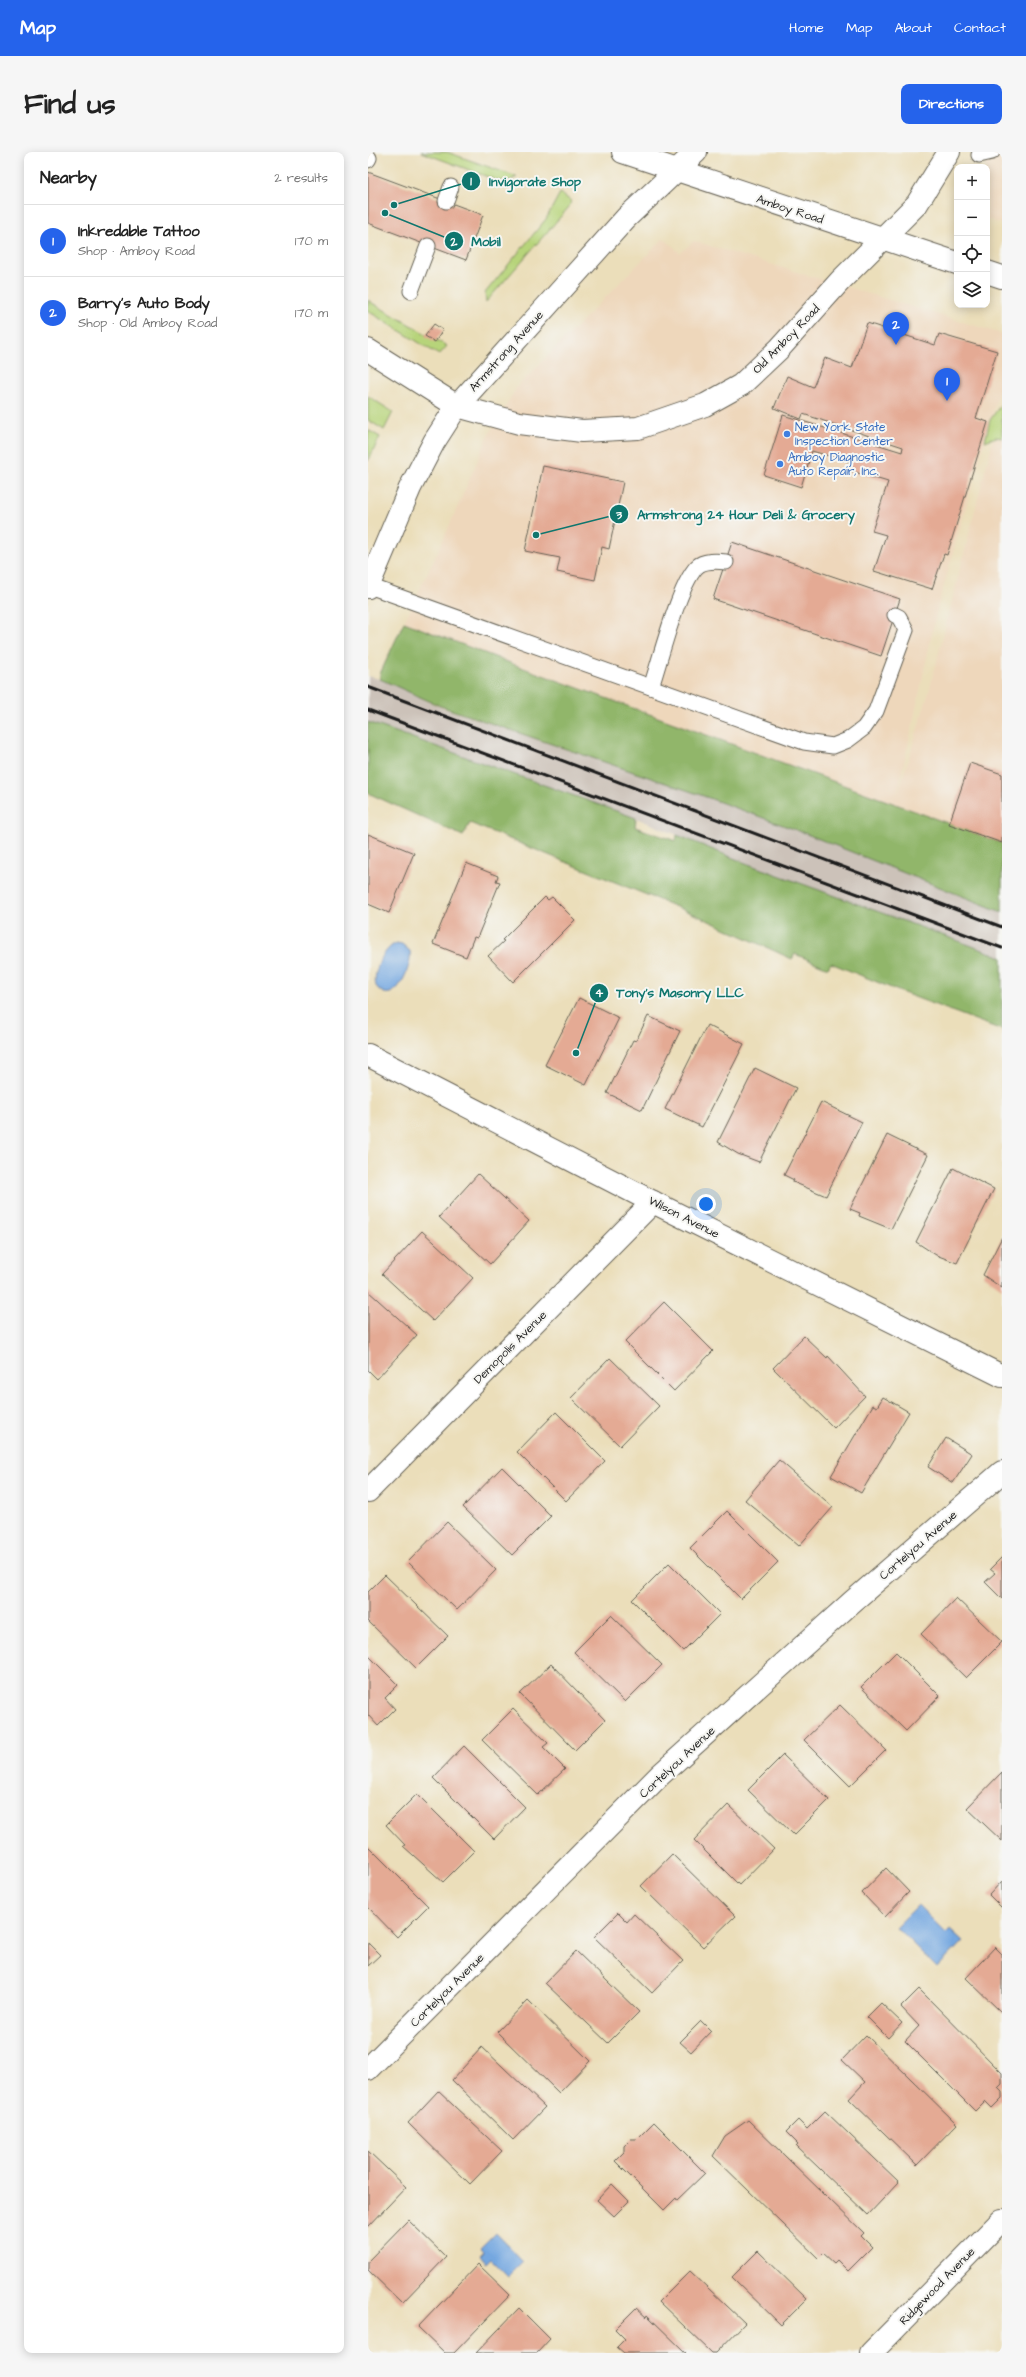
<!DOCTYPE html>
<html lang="en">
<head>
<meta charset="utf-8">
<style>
	:root { --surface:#fff; --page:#f6f6f6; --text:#222; --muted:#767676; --line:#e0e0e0; --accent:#2563eb }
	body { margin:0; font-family:"Architects Daughter",sans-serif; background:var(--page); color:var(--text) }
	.controls { position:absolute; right:12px; top:12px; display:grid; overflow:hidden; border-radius:8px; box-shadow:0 2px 10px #0003 }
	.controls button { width:36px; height:36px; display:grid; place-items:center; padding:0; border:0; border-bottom:1px solid var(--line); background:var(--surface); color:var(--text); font:20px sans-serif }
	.you { position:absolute; left:338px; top:1052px; width:14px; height:14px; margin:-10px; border:3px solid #fff; border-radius:50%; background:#1a73e8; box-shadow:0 0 0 6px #1a73e833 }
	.badge { display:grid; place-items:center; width:26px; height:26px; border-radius:50%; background:var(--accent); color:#fff; font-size:13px; font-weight:700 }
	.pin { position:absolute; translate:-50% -33px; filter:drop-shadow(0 1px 2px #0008) }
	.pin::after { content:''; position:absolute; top:21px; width:14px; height:12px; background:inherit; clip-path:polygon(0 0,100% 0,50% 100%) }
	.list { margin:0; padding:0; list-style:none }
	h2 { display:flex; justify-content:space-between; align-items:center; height:52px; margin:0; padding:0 16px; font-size:17px }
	h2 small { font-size:13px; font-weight:400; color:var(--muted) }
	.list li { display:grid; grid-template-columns:26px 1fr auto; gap:12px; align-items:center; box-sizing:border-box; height:72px; padding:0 16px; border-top:1px solid var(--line) }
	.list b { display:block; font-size:15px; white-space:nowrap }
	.list p { margin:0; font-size:13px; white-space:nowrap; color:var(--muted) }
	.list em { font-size:13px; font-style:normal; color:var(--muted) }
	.icon { flex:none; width:22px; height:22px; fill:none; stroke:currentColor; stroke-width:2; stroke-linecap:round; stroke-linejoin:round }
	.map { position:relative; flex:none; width:634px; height:2201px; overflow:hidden; border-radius:8px }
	header { display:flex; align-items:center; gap:24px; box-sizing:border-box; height:56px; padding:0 20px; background:var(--accent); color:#fff }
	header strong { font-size:19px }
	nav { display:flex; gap:22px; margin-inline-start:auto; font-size:14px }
	.intro { display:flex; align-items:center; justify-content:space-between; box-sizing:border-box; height:96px; padding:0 24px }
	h1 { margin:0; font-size:28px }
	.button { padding:10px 18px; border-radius:8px; background:var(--accent); color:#fff; font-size:14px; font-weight:700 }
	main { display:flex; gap:24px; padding:0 24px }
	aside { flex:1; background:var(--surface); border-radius:8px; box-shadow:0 2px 10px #0003 }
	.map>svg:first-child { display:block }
	.built { fill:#eed7bb }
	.industrial { fill:#ccc2b9 }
	.green { fill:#b7d47a; stroke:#6a784b }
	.forest { fill:#91b66a; stroke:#566943 }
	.water { fill:#74a7e0; stroke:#48627e }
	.building { fill:#e4aa94 }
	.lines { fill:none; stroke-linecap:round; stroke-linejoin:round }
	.lane-casing { stroke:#646053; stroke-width:17 }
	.street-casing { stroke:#646053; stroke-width:24 }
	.secondary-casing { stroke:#646053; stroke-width:24 }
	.lane { stroke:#fff; stroke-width:15 }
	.street { stroke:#fff; stroke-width:22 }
	.secondary { stroke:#fff; stroke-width:22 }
	.rail { stroke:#1c1c1c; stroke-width:3 }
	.shop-dot { fill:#3f7fe0; stroke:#f6f6f2; stroke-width:1.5 }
	.labels { text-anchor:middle; stroke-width:4; stroke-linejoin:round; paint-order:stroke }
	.street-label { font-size:12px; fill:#1c1c1c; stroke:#f6f6f2 }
	.shop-label { font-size:12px; fill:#366cbe; stroke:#f6f6f2; text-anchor:start }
	.leader { fill:none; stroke:#0f766e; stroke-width:1.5 }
	.callout-dot { fill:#0f766e; stroke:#f6f6f2; stroke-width:1.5 }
	.mark-label { font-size:12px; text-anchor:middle; font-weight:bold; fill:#fff }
	.callout-label { font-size:13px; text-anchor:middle; font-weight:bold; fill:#0f766e; stroke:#f6f6f2; stroke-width:4; stroke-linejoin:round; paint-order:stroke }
</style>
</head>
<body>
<header>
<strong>Map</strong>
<nav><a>Home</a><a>Map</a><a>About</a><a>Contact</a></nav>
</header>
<div class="intro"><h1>Find us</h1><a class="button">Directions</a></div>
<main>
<aside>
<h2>Nearby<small>2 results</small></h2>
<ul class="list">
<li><span class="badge">1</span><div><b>Inkredable Tattoo</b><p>Shop · Amboy Road</p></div><em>170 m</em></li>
<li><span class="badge">2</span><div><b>Barry's Auto Body</b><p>Shop · Old Amboy Road</p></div><em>170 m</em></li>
</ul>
</aside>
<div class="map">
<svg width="634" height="2201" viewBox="0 0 634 2201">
	<rect width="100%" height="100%" fill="#f6f6f2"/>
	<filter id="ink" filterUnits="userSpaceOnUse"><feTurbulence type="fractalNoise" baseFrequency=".025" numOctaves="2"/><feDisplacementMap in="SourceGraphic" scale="8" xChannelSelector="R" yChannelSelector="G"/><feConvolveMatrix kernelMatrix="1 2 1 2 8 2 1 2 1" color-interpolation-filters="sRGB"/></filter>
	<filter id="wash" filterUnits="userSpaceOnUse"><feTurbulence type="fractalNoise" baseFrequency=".012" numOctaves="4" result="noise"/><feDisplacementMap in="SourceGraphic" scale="16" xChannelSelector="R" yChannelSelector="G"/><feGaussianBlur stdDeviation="0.9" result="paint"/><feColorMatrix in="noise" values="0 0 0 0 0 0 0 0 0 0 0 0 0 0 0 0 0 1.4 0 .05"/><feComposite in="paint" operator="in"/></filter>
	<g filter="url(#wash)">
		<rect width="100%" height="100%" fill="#ebdeba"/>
		<g class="built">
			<path d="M625 0H634V72L619 67V15H616Z"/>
			<path d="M296 86 312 101 326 89 634 182V228L570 454 529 644 561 540 625 287 634 286V691L150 514 36 470 73 393 121 282 149 235Z"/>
		</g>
		<path class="industrial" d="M0 524 12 527 72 555 330 642 431 679 634 760V805L380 712 268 666 0 570Z"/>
		<g class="green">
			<path d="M53 0H79L149 25 141 29H131Z"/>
			<path d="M192 41 203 49 201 55 118 150 117 141 178 67Z"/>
			<path d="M0 148 4 151 79 194 71 203 0 159Z"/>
			<path d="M0 244 25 260 16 278 0 268Z"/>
			<path d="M634 251V286L628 285 617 289 622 268Z"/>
			<path d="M0 278 12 285 0 309Z"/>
		</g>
		<g class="forest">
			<path d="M36 470 150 514 634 691V760L431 679 330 642 72 554 12 527V522Z"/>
			<path d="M0 570 268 666 267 675 308 689 309 683 380 712 634 805V878L533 840 463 811 460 816 427 802 424 807 328 763 102 671 95 684 0 641Z"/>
		</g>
		<g class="water">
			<path d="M29 791 34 792 42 799C45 814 26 859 8 834 4 820 16 795 29 791Z"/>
			<path d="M550 1753 578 1781 582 1777 595 1789 569 1816 528 1775Z"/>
			<path d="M128 2081 155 2109 140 2124 122 2106 117 2111 111 2104 115 2100 112 2097Z"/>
		</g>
		<g id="blocks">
			<g class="building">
				<path d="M0 20 115 63 98 108 0 71Z"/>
				<path d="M499 171 567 193 571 182 629 199 608 266 620 270 579 403 576 402 564 437 506 419 518 383 504 379 520 330 480 318 482 310 444 299 433 335 396 323 415 263 534 300 535 295 435 262 433 267 406 256 419 224 445 235 457 206 484 216Z"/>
				<path d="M66 172 75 178 67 190 57 184Z"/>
				<path d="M175 314 255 330 241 397 234 395 227 428 189 420 192 406 157 399Z"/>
				<path d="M364 390 532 447 513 504 345 447Z"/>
				<path d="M602 611 634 622V691L581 672Z"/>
				<path d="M0 682 46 701 21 761 0 752Z"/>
				<path d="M98 711 130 724 128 729 132 730 109 786 106 785 98 805 65 792Z"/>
				<path d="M177 745 180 748 184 745 207 768 145 830 120 804 136 789 134 788Z"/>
				<path d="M211 846 251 866 218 933 177 913Z"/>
				<path d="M280 864 312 879 274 958 239 941 265 888 268 889Z"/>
				<path d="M339 873 376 892 334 975 297 957Z"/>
				<path d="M387 916 428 936 391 1010 370 1002 350 990Z"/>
				<path d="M453 950 494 970 458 1044 425 1030 426 1028 416 1023Z"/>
				<path d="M519 983 560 1003 523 1077 491 1064 492 1061 482 1057Z"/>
				<path d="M585 1016 626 1037 589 1111 568 1103 548 1090Z"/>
				<path d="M110 1022 161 1069 122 1112 71 1065Z"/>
				<path d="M54 1079 105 1126 65 1169 14 1122Z"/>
				<path d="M634 1085V1136L615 1123Z"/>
				<path d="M0 1139 49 1183 9 1227 0 1218Z"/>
				<path d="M296 1150 345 1199 306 1239 257 1190Z"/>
				<path d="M436 1184 459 1206 460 1204 497 1244 466 1276 405 1216Z"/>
				<path d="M242 1206 291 1254 252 1294 203 1246Z"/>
				<path d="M515 1245 541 1260 493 1341 463 1324 505 1253 509 1255Z"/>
				<path d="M188 1260 237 1309 198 1349 149 1300Z"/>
				<path d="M578 1286 604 1302 585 1331 560 1315Z"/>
				<path d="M411 1308 465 1355 431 1394 377 1348Z"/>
				<path d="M134 1315 183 1364 144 1403 95 1355Z"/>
				<path d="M359 1359 410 1410 373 1447 322 1396Z"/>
				<path d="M79 1370 128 1418 89 1458 40 1410Z"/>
				<path d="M634 1405V1447L617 1430 627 1421 622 1417Z"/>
				<path d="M301 1411 352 1462 315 1499 264 1448Z"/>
				<path d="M17 1423 80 1484 48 1516 0 1469V1440Z"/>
				<path d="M588 1446 634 1490 598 1526 553 1482Z"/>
				<path d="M243 1463 294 1513 257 1550 206 1500Z"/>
				<path d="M528 1500 572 1544 538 1579 493 1535Z"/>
				<path d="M0 1503 30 1533 17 1546 27 1557 10 1574 0 1563Z"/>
				<path d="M183 1512 237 1568 207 1598 152 1542Z"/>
				<path d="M472 1553 518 1598 482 1634 436 1588Z"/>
				<path d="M145 1557 180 1591 175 1595 197 1617 170 1643 114 1588Z"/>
				<path d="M96 1594 157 1655 126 1687 65 1626Z"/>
				<path d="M415 1603 461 1648 426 1683 380 1638Z"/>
				<path d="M634 1620V1689L599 1656Z"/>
				<path d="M49 1642 106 1699 75 1730 35 1694 37 1693 18 1673Z"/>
				<path d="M360 1653 406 1697 371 1733 326 1688Z"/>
				<path d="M0 1694 60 1754 29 1785 0 1755Z"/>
				<path d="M304 1702 367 1764 335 1795 273 1734Z"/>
				<path d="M518 1716 541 1740 517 1765 494 1741Z"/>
				<path d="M634 1729V1756L621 1743Z"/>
				<path d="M250 1761 259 1770 266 1762 315 1809 284 1841 226 1785Z"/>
				<path d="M0 1791 12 1803 0 1814Z"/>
				<path d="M627 1795 634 1802V1861L598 1826Z"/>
				<path d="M208 1799 271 1860 240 1891 177 1831Z"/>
				<path d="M551 1837 634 1921V1932L630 1936 634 1940V1946L624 1956 617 1949 607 1959 537 1889 551 1874 533 1855Z"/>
				<path d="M160 1848 222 1909 191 1941 129 1880Z"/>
				<path d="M513 1851 534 1871 520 1886 499 1865Z"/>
				<path d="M333 1869 343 1879 323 1900 312 1890Z"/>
				<path d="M498 1883 589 1972 549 2013 481 1947 497 1930 474 1908Z"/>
				<path d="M114 1895 177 1955 145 1988 84 1928Z"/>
				<path d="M70 1939 134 1999 102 2032 40 1971Z"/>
				<path d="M457 1959 531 2030 500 2063 428 1994 430 1992 418 1980 430 1968 439 1977Z"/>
				<path d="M380 1968 496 2081 493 2084 504 2095 480 2119 469 2108 466 2111 455 2101 450 2106 345 2004 357 1984Z"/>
				<path d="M286 1970 337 2021 309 2048 308 2046 296 2058 247 2009 256 2000V1994L263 1987H269Z"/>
				<path d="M0 1999 38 2035 0 2075Z"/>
				<path d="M244 2032 261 2049 246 2064 229 2048Z"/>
				<path d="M40 2068 78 2105 34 2151 0 2118V2109Z"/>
				<path d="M390 2099 439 2147 413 2173 364 2125Z"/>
				<path d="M110 2112 142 2143 86 2201H77L50 2175Z"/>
				<path d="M322 2119 377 2171 348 2201H344L291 2150Z"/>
				<path d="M151 2156 182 2187 169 2201H108Z"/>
				<path d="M268 2156 278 2165 279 2163 318 2201H256L249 2195 257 2187 247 2177Z"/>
			</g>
		</g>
	</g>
	<g filter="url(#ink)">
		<use href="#blocks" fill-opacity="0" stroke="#646053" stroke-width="1"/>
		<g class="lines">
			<g class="lane-casing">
				<g id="lane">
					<path d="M611 3 624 0"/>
					<path d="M0 8 1 6"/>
					<path d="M78 49 83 35"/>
					<path d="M43 139 60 94"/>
					<path d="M1 434 436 590 465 594 480 588 496 576 508 559 538 478 531 465 527 463"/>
					<path d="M283 535C292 509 312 427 331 413 339 408 350 409 358 410"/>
				</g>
			</g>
			<g class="street-casing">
				<g id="street">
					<path d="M0 198 89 254 151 271 214 279 270 276 302 265 337 253 373 233 411 197 472 129 549 52 581 0"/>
					<path d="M0 903 285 1050 634 1224"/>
					<path d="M0 1339 285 1050"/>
					<path d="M0 1917 292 1623 484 1450 634 1320"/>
					<path d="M503 2201 634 2068"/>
				</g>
			</g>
			<g class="secondary-casing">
				<g id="secondary">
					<path d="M255 0 589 111"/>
					<path d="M619 120 634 125"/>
					<path d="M0 435 42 336 66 290 89 254 258 66 328 0"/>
				</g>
			</g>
			<use href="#lane" class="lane"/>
			<use href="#street" class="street"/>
			<use href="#secondary" class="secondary"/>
			<g class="rail">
				<path d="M0 535 634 775"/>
				<path d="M0 558 634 796"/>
			</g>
		</g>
	</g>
	<g class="shop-dot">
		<circle cx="419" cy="282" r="4"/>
		<circle cx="412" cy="312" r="4"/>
	</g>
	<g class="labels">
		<g class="street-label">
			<text transform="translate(422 57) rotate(18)" y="4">Amboy Road</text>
			<text transform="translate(418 187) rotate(-46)" y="4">Old Amboy Road</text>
			<text transform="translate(138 199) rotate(-48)" y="4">Armstrong Avenue</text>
			<text transform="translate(316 1065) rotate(27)" y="4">Wilson Avenue</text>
			<text transform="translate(142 1195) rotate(-45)" y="4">Demopolis Avenue</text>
			<text transform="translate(550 1393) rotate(-41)" y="4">Cortelyou Avenue</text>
			<text transform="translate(309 1610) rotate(-43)" y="4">Cortelyou Avenue</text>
			<text transform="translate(79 1838) rotate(-45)" y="4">Cortelyou Avenue</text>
			<text transform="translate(569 2134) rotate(-46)" y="4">Ridgewood Avenue</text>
		</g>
		<g class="shop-label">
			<text x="427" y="279">New York State<tspan x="427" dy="14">Inspection Center</tspan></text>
			<text x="420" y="309">Amboy Diagnostic<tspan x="420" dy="14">Auto Repair, Inc.</tspan></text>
		</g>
	</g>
	<path class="leader" d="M26 53L103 29M17 61L86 89M168 383L251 362M208 901L231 841"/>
	<g class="callout-dot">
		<circle cx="26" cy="53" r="4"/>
		<circle cx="17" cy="61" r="4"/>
		<circle cx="168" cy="383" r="4"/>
		<circle cx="208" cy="901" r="4"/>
		<circle cx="103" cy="29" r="10"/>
		<circle cx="86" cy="89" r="10"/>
		<circle cx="251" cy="362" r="10"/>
		<circle cx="231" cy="841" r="10"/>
	</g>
	<g class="mark-label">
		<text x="103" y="33">1</text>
		<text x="86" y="94">2</text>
		<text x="251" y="367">3</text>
		<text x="231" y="845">4</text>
	</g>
	<g class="callout-label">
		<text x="167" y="34">Invigorate Shop</text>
		<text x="118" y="94">Mobil</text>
		<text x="378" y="367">Armstrong 24 Hour Deli &amp; Grocery</text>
		<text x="312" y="845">Tony's Masonry LLC</text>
	</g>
</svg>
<div class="controls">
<button>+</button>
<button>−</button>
<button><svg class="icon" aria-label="locate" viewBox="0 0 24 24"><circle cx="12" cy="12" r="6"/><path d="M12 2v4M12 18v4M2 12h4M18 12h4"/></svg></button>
<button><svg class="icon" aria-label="layers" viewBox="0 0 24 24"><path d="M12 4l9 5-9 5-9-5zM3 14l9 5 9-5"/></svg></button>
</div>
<div class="you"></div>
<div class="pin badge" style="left:579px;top:249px">1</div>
<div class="pin badge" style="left:528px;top:193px">2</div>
</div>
</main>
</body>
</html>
